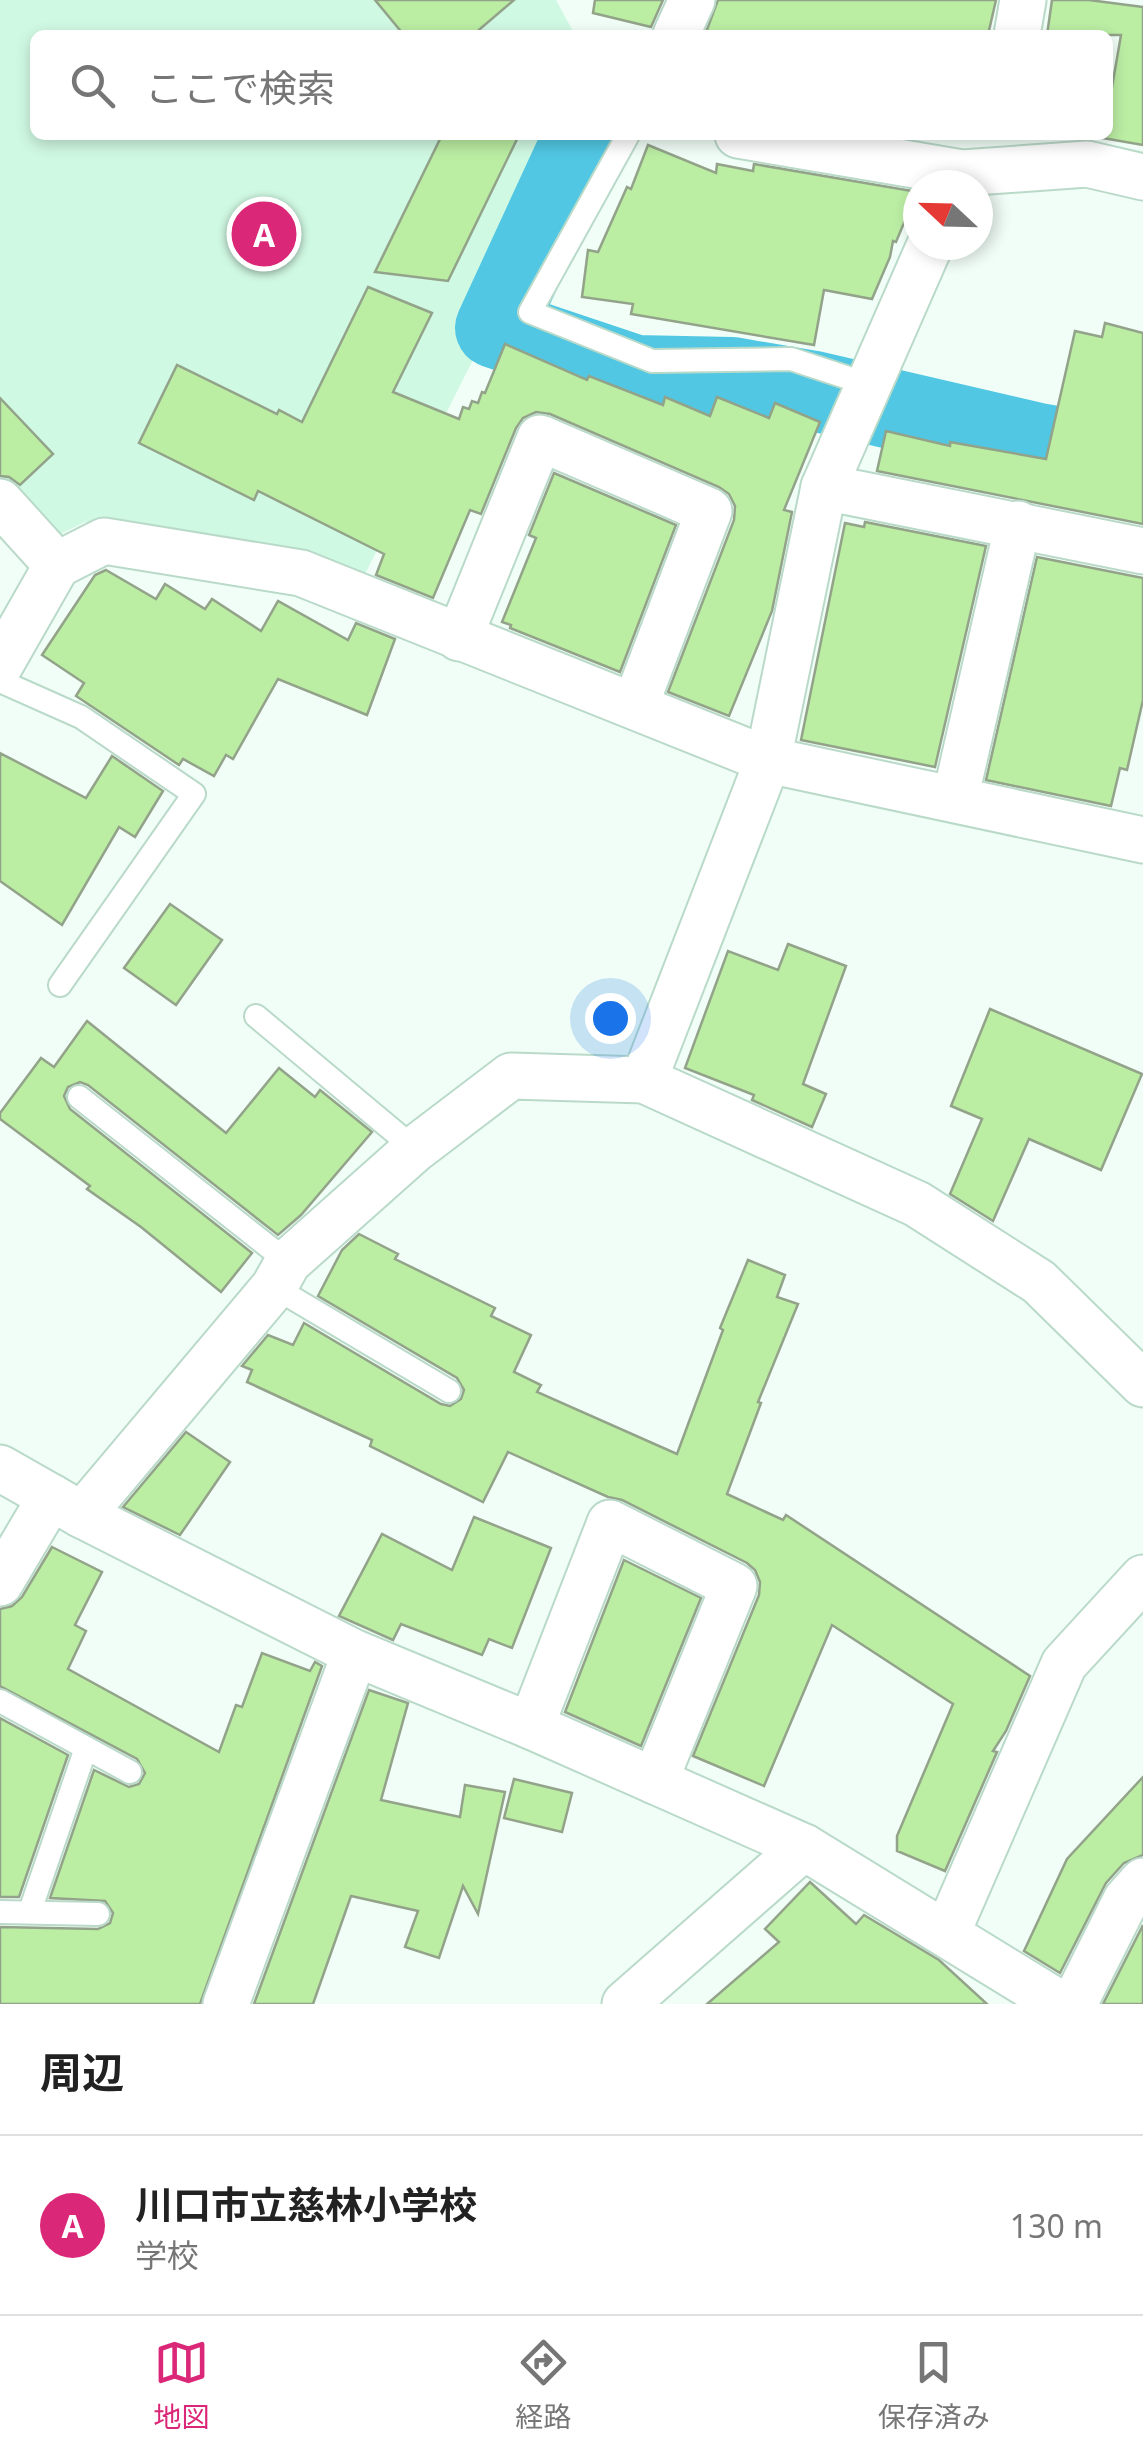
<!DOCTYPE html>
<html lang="ja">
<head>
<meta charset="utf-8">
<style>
	:root { --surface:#fff; --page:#f6f6f6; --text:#222; --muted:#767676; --line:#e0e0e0; --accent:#db2777 }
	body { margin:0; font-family:"Noto Sans","Noto Sans JP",sans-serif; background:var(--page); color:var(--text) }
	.compass { position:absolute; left:903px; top:170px; width:90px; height:90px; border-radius:50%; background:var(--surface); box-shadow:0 5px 15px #0003; rotate:292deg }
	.you { position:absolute; left:610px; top:1018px; width:35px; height:35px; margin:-25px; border:8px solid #fff; border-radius:50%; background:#1a73e8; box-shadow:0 0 0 15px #1a73e833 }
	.badge { display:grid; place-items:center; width:65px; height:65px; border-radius:50%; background:var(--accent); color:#fff; font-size:32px; font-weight:700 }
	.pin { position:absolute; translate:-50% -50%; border:5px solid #fff; box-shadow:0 2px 10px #0006 }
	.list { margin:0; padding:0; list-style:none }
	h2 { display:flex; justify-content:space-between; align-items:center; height:130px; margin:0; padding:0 40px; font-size:42px }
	h2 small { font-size:32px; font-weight:400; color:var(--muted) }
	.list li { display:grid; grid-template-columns:65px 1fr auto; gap:30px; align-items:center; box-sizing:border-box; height:180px; padding:0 40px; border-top:2px solid var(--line) }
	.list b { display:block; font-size:38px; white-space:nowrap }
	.list p { margin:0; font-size:32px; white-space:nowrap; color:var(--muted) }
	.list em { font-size:32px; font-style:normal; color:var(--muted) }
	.icon { flex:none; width:55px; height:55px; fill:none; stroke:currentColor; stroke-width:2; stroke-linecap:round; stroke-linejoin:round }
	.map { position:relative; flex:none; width:1143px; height:2004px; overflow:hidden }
	.search { position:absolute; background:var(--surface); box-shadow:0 5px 15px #0003; left:30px; right:30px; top:30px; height:110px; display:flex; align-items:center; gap:25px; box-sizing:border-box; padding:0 35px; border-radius:15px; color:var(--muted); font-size:38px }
	.sheet { height:310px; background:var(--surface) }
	nav { display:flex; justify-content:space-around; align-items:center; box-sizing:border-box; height:140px; border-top:2px solid var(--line); background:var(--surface); font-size:28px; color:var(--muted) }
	nav a { display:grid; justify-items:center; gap:5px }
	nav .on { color:var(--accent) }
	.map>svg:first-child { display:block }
	.built { fill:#d0f9e3 }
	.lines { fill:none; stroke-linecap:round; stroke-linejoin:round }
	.river { stroke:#51c7e3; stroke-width:80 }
	.building { fill:#bbeda3; stroke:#92a38a; stroke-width:2.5 }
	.lane-casing { stroke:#badac9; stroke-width:26 }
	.street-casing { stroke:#badac9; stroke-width:49 }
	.lane { stroke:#fff; stroke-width:22 }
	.street { stroke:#fff; stroke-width:45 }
</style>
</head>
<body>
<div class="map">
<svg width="1143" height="2004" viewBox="0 0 1143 2004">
	<rect width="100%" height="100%" fill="#f1fef7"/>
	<path class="built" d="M0 0H556L575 35H35V135H571L486 334 363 578 291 554 190 531 85 522 52 538 0 485Z"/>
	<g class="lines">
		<path class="river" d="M584 135 495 328 635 375 732 377 814 391 1038 443 1143 461"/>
	</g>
	<g class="building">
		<path d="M375 0H514L473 35H404Z"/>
		<path d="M595 0H663L651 27 593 13Z"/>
		<path d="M718 0H996L988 35H705Z"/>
		<path d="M1052 0H1089L1143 7V145L1103 138 1108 135V110L1121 35H1047Z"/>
		<path d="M442 135H519L448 281 375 272Z"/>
		<path d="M648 145 716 173 717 164 753 171 754 164 912 191 906 218 896 242 893 241 890 257 872 299 824 290 814 345 631 314 633 304 582 297 588 250 598 252 627 187 631 189Z"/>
		<path d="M368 287 432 313 393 392 459 419 463 407 469 409 472 401 478 403 482 392 485 393 505 344 587 380 589 376 663 405 665 397 710 416 717 397 769 418 775 403 820 422 784 510 792 512 772 611 729 716 668 692 734 520 735 506 729 494 719 487 550 414 536 412 523 418 516 428 481 514 470 510 433 598 376 575 384 554 258 491 254 500 139 443 177 365 277 414 279 410 302 422Z"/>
		<path d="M1105 323 1143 333V524L877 471 886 431 950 446V442L1046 459 1075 331 1102 337Z"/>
		<path d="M0 398 53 454 20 485 9 477 0 476Z"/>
		<path d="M554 473 676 525 620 672 510 628 511 625 502 622 536 538 529 535Z"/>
		<path d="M865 522 986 546 935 767 801 740 845 523 864 527Z"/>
		<path d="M1037 557 1143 578V700L1127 770 1120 768 1111 806 986 780Z"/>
		<path d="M106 570 156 599 165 584 205 609 212 599 261 631 278 601 348 640 356 623 395 639 367 715 278 679 233 759 226 755 214 776 183 759 179 765 76 696 84 683 42 655 95 575Z"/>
		<path d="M0 753 86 798 112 756 163 791 135 837 119 827 62 925 0 881Z"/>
		<path d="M170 904 222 940 176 1005 124 968Z"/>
		<path d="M788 944 846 966 803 1084 826 1094 812 1127 752 1100 754 1095 685 1068 728 951 778 970Z"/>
		<path d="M990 1009 1142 1074 1101 1170 1029 1139 993 1221 950 1194 982 1119 951 1106Z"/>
		<path d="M87 1021 226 1133 279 1068 315 1097 320 1090 372 1132 301 1215 278 1235 88 1085 80 1082 68 1087 64 1096 70 1109 252 1253 221 1292 141 1227 87 1189 90 1186 0 1119V1113L41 1058 54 1067Z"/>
		<path d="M359 1234 398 1254 395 1259 495 1308 491 1316 531 1335 514 1372 541 1385 537 1392 677 1454 723 1330 720 1328 748 1260 785 1275 777 1297 798 1304 758 1402 761 1403 727 1494 783 1520 786 1515 1030 1676 1006 1731 993 1751 997 1752 945 1871 897 1851V1836L953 1704 832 1625 764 1786 693 1756 759 1595 760 1582 755 1570 747 1563 622 1500 608 1497 508 1452 483 1502 370 1446 372 1440 247 1382 252 1370 242 1366 268 1335 293 1345 304 1323 441 1404 450 1406 461 1399 464 1390 457 1378 318 1296 342 1250Z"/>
		<path d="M186 1432 230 1462 180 1535 123 1507Z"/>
		<path d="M474 1517 551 1548 512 1648 489 1639 482 1655 401 1624 393 1640 339 1616 382 1534 452 1570Z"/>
		<path d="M52 1547 102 1572 75 1625 86 1631 68 1669 219 1752 236 1705 242 1707 262 1653 310 1671 315 1662 322 1666 200 2004H0V1927L98 1929 110 1923 113 1913 105 1901 50 1898 94 1770 129 1787 139 1784 145 1773 137 1759 0 1686V1609L12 1606 22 1597Z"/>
		<path d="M624 1560 701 1598 641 1746 565 1712Z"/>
		<path d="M369 1690 408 1703 381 1800 460 1817 465 1785 505 1792 478 1914 463 1886 439 1958 405 1947 418 1911 351 1896 313 2004H254Z"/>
		<path d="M0 1718 68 1755 19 1897H0Z"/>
		<path d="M1143 1777V1855L1124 1863 1106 1883 1060 1973 1024 1951 1067 1859Z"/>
		<path d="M514 1779 572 1793 562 1832 504 1818Z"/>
		<path d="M810 1882 856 1924 864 1915 939 1960 987 2004H707L779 1942 765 1929Z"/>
		<path d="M1143 1925V2004H1103Z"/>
	</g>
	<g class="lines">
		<g class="lane-casing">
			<g id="lane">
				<path d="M628 135 530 312 652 361 791 359 867 384"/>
				<path d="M0 681 81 717 194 794 60 985"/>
				<path d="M256 1016 415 1149"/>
				<path d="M79 1097 288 1262"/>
				<path d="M274 1287 449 1391"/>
				<path d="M0 1701 130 1772"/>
				<path d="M30 1911 86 1748"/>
				<path d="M0 1912 98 1914"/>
			</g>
		</g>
		<g class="street-casing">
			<g id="street">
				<path d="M676 35 692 0"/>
				<path d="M1017 35 1023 0"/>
				<path d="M738 135 962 173 1087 164 1143 177"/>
				<path d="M824 487 1143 551"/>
				<path d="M0 502 57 565"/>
				<path d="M459 638 540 438 709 511 635 706"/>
				<path d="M0 665 57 565 104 541 301 573 768 760 1143 840"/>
				<path d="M955 799 1018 524"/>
				<path d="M644 1080 917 1204 1039 1282 1143 1384"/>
				<path d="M0 1468 51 1497"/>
				<path d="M82 1515 355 1653 531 1726 804 1847 1060 2004"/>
				<path d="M0 1583 51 1497 82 1515 274 1287 288 1262 415 1149 511 1076 644 1080 768 760 824 487 930 245"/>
				<path d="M531 1726 610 1523 734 1586 655 1781"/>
				<path d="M947 1933 1064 1664 1143 1578"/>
				<path d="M226 2004 355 1653"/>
				<path d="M625 2004 804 1847"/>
				<path d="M1074 2004 1126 1900 1143 1881"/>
			</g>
		</g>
		<use href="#lane" class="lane"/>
		<use href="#street" class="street"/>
	</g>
</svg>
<svg class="compass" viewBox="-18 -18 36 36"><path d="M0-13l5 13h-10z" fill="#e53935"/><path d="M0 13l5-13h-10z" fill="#767676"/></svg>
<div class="you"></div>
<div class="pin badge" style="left:264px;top:234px">A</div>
<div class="search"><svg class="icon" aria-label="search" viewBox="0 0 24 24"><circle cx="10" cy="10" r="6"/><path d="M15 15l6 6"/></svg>ここで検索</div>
</div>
<section class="sheet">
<h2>周辺<small></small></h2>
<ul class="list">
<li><span class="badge">A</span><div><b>川口市立慈林小学校</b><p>学校</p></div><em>130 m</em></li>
</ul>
</section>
<nav>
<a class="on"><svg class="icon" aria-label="map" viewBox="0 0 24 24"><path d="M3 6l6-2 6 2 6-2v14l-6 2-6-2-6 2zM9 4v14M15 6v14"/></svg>地図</a>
<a><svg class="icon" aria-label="directions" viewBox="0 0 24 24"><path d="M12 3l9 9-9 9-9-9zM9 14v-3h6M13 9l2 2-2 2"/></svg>経路</a>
<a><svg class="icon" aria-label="saved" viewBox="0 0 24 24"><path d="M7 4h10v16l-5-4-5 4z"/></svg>保存済み</a>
</nav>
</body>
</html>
